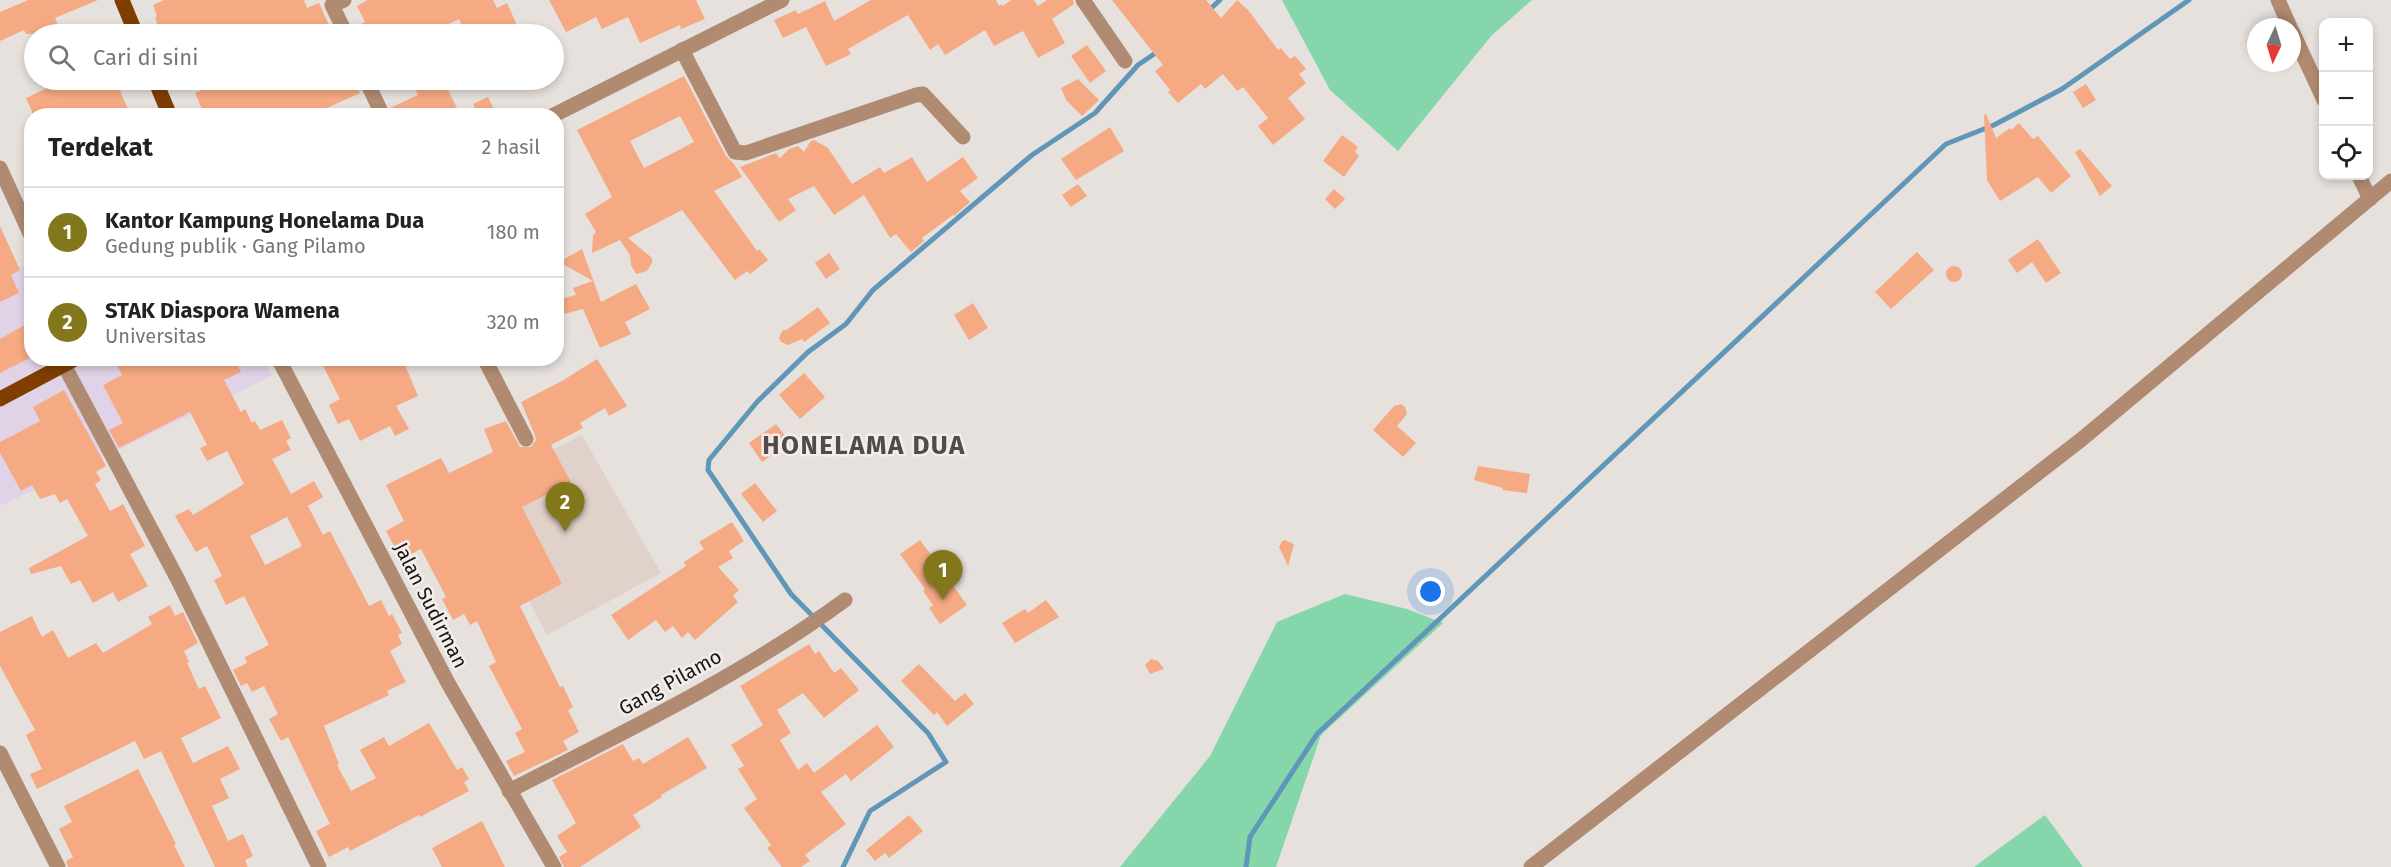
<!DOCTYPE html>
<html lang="id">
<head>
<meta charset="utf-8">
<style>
	:root { --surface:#fff; --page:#f6f6f6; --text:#222; --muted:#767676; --line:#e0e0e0; --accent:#83771b }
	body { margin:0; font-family:"Fira Sans",sans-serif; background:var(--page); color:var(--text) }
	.controls { position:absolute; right:18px; top:18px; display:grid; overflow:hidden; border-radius:12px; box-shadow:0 3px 9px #0003 }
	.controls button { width:54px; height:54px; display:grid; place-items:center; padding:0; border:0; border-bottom:2px solid var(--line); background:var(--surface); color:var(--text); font:30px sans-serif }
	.compass { position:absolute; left:2247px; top:18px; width:54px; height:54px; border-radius:50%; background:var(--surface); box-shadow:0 3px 9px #0003; rotate:184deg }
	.you { position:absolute; left:1431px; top:592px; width:21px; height:21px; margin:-15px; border:4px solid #fff; border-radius:50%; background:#1a73e8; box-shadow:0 0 0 9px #1a73e833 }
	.badge { display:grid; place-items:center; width:39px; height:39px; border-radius:50%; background:var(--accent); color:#fff; font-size:20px; font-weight:700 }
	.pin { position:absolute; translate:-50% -50px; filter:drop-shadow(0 2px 3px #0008) }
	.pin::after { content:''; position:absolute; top:32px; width:21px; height:18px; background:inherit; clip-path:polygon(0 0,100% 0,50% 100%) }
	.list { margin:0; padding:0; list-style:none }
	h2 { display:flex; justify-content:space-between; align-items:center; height:78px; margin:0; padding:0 24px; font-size:26px }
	h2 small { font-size:20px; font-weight:400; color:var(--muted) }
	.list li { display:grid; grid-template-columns:39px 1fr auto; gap:18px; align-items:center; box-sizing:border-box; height:90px; padding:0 24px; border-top:2px solid var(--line) }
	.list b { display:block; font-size:22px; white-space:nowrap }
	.list p { margin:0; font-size:20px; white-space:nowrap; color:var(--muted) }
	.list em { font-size:20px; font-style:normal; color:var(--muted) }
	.icon { flex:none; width:33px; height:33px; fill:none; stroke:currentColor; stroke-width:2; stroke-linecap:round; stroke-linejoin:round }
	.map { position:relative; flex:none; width:2391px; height:867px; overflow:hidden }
	.search { position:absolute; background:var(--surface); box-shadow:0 3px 9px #0003; left:24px; top:24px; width:540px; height:66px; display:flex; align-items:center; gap:15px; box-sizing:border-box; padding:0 21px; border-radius:33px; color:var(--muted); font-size:22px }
	.panel { position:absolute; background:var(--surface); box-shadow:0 3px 9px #0003; left:24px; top:108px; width:540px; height:258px; border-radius:24px }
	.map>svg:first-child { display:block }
	.commercial { fill:#e0d3e7 }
	.built { fill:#e0d2cb }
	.green { fill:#86d6ab }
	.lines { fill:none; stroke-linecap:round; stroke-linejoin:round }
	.stream { stroke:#6096b8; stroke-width:5 }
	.building { fill:#f5aa83; fill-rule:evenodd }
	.minor { stroke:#b08a71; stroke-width:15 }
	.major { stroke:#7f3e00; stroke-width:15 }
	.labels { text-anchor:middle; stroke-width:5; stroke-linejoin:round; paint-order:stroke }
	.street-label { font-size:20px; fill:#171514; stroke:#f4eeeb }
	.district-label { font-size:26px; font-weight:bold; letter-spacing:1.5px; fill:#514b49; stroke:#f4eeeb }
</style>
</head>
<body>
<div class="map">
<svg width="2391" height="867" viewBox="0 0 2391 867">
	<rect width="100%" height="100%" fill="#e7e1dd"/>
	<path class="commercial" d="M31 262 32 358 264 359 272 376 0 506V276Z"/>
	<path class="built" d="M582 435 661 573 547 635 470 491Z"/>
	<g class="green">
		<path d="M1282 0H1532L1492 35 1398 151 1330 90Z"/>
		<path d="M1345 594 1407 609 1443 623 1321 735 1276 867H1120L1210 756 1277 622Z"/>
		<path d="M2045 815 2083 867H1974Z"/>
	</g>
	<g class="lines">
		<g class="stream">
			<path d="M1207 12 1220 0"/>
			<path d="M843 867 870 811 946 762 928 733 791 594 708 470 709 460 757 402 808 352 846 324 873 290 1032 155 1095 113 1138 65 1160 50"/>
			<path d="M1246 867 1250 837 1317 734 1946 144 1994 125 2062 89 2189 0"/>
		</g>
	</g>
	<g class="building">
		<path d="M28 0H98L55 18 62 34H26L24 30 0 41V12Z"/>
		<path d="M164 0H304L307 8 319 3 333 34H162L155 18 157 16 153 5Z"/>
		<path d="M368 0H493L497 8 507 3 521 34H466L459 19 427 34H356L354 27 365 22 357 6Z"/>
		<path d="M549 0H696L705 19 681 29 680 25 640 43 628 17 602 29 596 17 566 32Z"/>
		<path d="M871 0H996L999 6 1001 4 1002 6 1012 0H1034L1038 6 1047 0H1073L1074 4 1052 19 1065 43 1038 58 1023 31 994 46 985 30 945 55 938 44 930 50 908 15 848 49 851 54 826 66 806 27 783 38 774 20 796 10 798 14 825 1 834 21Z"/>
		<path d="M1112 0H1206L1221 18 1237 0 1248 10 1278 50 1281 48 1290 59 1295 56 1306 69 1299 74 1306 83 1288 98 1305 119 1273 145 1258 126 1268 118 1243 87 1237 91 1223 74 1205 89 1201 84 1178 103 1168 92 1170 90 1155 71 1163 65Z"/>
		<path d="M1087 45 1106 71 1090 83 1071 56Z"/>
		<path d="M684 76 726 156 734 164 742 177 714 191 757 251 759 249 768 260 750 274 747 271 735 280 682 210 628 238 652 258V263L647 271 636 274 631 265 630 255 620 240 592 253 593 236 596 232 585 214 612 197 577 130ZM680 116 694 142 644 168 630 141Z"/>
		<path d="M1078 79 1099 100 1082 116 1066 100 1061 88Z"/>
		<path d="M48 80H145L120 91 131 116H34L26 98 51 86Z"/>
		<path d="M215 80H354L360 93 309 116H205L195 93 216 84Z"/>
		<path d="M411 80H443L458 110 446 116H393L390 108 418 95Z"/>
		<path d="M2086 84 2096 100 2083 108 2073 92Z"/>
		<path d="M488 97 497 116H479L473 104Z"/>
		<path d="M1986 114 1996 138 2010 128 2011 130 2019 123 2033 139 2038 136 2071 176 2051 193 2038 177 2000 201 1987 180 1984 115Z"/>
		<path d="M1110 127 1124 151 1076 180 1061 159Z"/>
		<path d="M1342 135 1358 147 1355 152 1359 156 1344 177 1323 161Z"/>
		<path d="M814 140 828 148 852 184 880 167 884 173 912 157 927 182 963 157 978 178 960 191 970 202 954 216 953 215 922 238 924 241 911 252 896 234 890 238 864 195 834 215 814 186 788 199 796 210 779 222 740 167 776 153 780 158 789 149 798 146 804 152 811 141Z"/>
		<path d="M2080 149 2112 186 2100 196 2075 152Z"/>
		<path d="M1078 184 1087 196 1071 207 1062 195Z"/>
		<path d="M1334 189 1345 199 1335 209 1325 199Z"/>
		<path d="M0 226 20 270 11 275 19 293 0 302Z"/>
		<path d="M2038 239 2061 273 2046 283 2032 262 2017 273 2008 260Z"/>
		<path d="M582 249 601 302 636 284 650 309 625 322 631 334 600 348 583 309 556 316V300L576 295 573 288 593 281 559 262Z"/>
		<path d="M1917 252 1934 270 1891 309 1875 292Z"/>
		<path d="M829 253 840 269 826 279 815 263Z"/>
		<circle cx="1954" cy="274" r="8"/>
		<path d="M973 303 988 328 969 340 954 315Z"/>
		<path d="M818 307 830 323 804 342 802 339 788 345 781 342 779 338 782 331 788 329Z"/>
		<path d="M32 321V357L0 373V339Z"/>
		<path d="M113 358H234L241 372 224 380 241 412 245 409 252 423 255 421 260 430 282 420 291 438 286 441 291 450 272 459 291 494 314 481 323 497 308 506 323 535 330 531 369 606 381 600 389 616 392 614 402 633 398 635 402 644 390 651 406 682 387 691 389 695 324 726 339 764 337 765 351 791 376 778 360 750 384 737 389 746 429 723 457 770 462 767 469 779 464 782 469 791 420 817 419 815 350 851 348 847 329 857 316 831 330 824 288 737 281 741 269 719 278 714 264 686 252 692 247 683 241 686 233 670 247 663 245 657 269 645 244 596 226 605 214 580 222 576 207 546 196 552 175 516 189 509 193 515 244 484 227 451 207 461 200 448 207 445 190 412 119 448 109 430 123 423 103 385 122 375ZM287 517 302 546 265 565 250 536Z"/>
		<path d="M319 358H402L418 396 396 406 409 429 395 436 390 426 360 441 349 419 338 424 329 405 340 399Z"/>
		<path d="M597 359 627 406 609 416 605 408 580 423 583 428 551 445 571 482 522 507 562 584 520 606 560 687 563 686 573 707 568 710 579 732 563 741 568 750 514 776 506 761 525 752 515 733 522 729 489 666 496 662 477 621 470 625 464 614 453 620 442 599 446 597 421 549 401 559 386 531 404 521 386 485 441 458 449 473 493 452 484 429 506 421 520 447H531L536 440 535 435 521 402 562 381Z"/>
		<path d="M804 373 825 397 800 419 779 395Z"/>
		<path d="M64 390 106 466 96 472 101 480 95 484 110 511 123 504 145 546 130 554 148 586 118 602 113 592 93 603 80 580 71 584 61 566 31 574 29 568 88 536 67 499 60 503 55 494 40 499 32 485 21 491 0 453V442L40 421 33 407Z"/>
		<path d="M1401 404 1405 407 1407 414 1397 426 1416 443 1403 457 1373 430 1394 406Z"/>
		<path d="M776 424 790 442 762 462 749 443Z"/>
		<path d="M1478 466 1530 474 1527 493 1502 490 1503 488 1474 480Z"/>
		<path d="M755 483 777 511 763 522 741 494Z"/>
		<path d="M732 522 744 541 729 551 733 558 718 567 739 590 733 596 738 602 695 640 688 632 682 638 673 626 665 632 656 620 628 640 611 615 686 566 684 562 704 549 699 542Z"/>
		<path d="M920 540 967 605 940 624 929 608 933 605 923 591 925 589 900 554Z"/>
		<path d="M1285 540 1294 544 1288 566 1279 547 1282 541Z"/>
		<path d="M1046 600 1059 617 1015 643 1002 623 1025 609 1028 613Z"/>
		<path d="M170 605 175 616 183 612 198 643 184 651 189 662 187 663 199 689 205 686 221 718 181 738 193 763 228 746 240 769 220 779 229 798 212 806 228 841 243 834 253 856 245 860 248 867H215L161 751 144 759 135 741 37 789 30 774 42 769 26 735 35 730 0 666V632L32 616 42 637 53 630 68 658 96 643 103 653 152 624 148 617Z"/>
		<path d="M809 644 815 654 819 651 834 673 841 668 859 690 824 718 803 693 777 710 791 733 780 740 798 770 807 763 814 773 877 725 894 747 851 781 846 774 821 792 846 824 805 855 810 861 801 867H782L767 848 771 845 744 808 757 799 738 769 744 766 731 745 763 725 740 686Z"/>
		<path d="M1151 659 1158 661 1164 669 1150 674 1145 665Z"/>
		<path d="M919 664 955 701 965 693 974 704 947 726 937 712 934 715 901 681Z"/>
		<path d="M688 737 707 768 661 795 662 797 633 815 641 827 580 867H564L559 857 567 852 557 836 576 823 552 780 623 744 633 761 639 758 643 764Z"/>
		<path d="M138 769 176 844 174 845 185 867H68L66 861 73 857 59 829 72 822 64 806Z"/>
		<path d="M909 815 923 831 889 858 885 853 875 861 866 850Z"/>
		<path d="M482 821 505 867H442L432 848Z"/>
	</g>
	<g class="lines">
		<g class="minor">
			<path d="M344 0 332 5 346 34"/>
			<path d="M1083 0 1125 61"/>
			<path d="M2278 0 2290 27"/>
			<path d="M2292 31 2324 100"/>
			<path d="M682 50 735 152 746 153 916 95 923 94 963 137"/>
			<path d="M366 80 383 116"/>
			<path d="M552 116 782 0"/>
			<path d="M0 168 32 238"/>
			<path d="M2359 176 2370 199"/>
			<path d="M278 358 448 683 554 867"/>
			<path d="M484 358 526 439"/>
			<path d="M64 365 178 580 319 867"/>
			<path d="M0 753 58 867"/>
			<path d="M509 791C624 732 741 676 845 600"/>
			<path d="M1531 867 2082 439 2391 181"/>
		</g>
		<g class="major">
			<path d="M122 0 136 34"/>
			<path d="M155 80 170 116"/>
			<path d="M0 399 77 358"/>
		</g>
	</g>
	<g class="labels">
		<g class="street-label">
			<text transform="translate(431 605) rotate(63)" y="7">Jalan Sudirman</text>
			<text transform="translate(670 682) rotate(-29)" y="7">Gang Pilamo</text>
		</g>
		<g class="district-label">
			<text x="864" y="454">HONELAMA DUA</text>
		</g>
	</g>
</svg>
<div class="controls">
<button>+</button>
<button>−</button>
<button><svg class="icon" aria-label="locate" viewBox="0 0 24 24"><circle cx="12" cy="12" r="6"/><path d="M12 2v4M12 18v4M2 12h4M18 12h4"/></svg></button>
</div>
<svg class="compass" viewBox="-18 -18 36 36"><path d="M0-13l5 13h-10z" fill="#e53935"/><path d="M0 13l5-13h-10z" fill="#767676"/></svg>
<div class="you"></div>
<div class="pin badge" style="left:943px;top:600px">1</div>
<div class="pin badge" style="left:565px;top:532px">2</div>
<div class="search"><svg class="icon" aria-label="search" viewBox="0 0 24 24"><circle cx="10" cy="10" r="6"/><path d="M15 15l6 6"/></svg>Cari di sini</div>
<section class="panel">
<h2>Terdekat<small>2 hasil</small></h2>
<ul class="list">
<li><span class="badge">1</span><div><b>Kantor Kampung Honelama Dua</b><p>Gedung publik · Gang Pilamo</p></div><em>180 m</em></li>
<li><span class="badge">2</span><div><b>STAK Diaspora Wamena</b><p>Universitas</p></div><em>320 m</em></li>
</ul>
</section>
</div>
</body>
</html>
